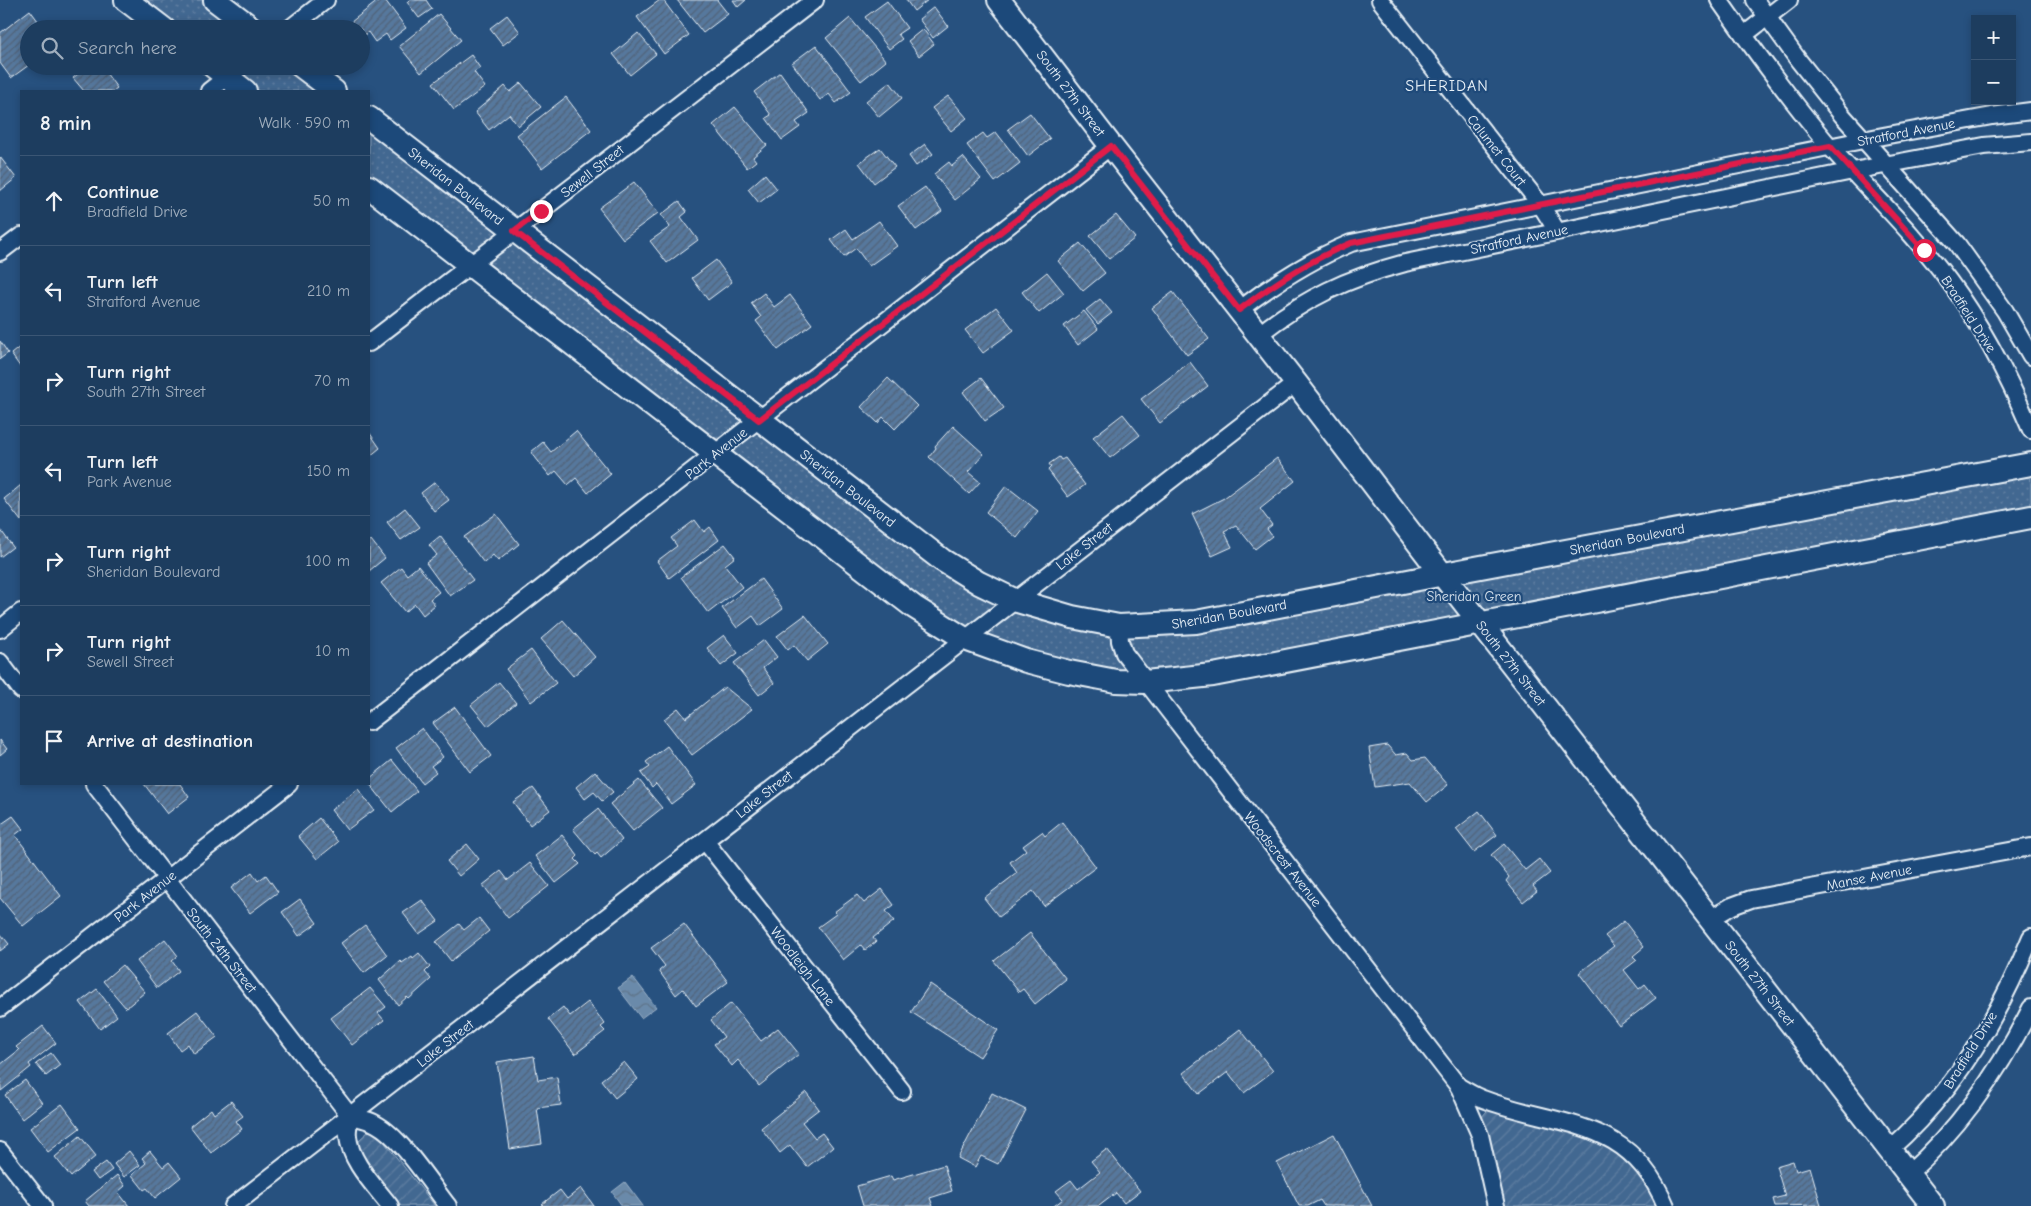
<!DOCTYPE html>
<html lang="en">
<head>
<meta charset="utf-8">
<style>
	:root { --surface:#1d3d5f; --page:#254465; --text:#f1f3f6; --muted:#a0aebd; --line:#3b5674 }
	body { margin:0; font-family:"Comic Neue",sans-serif; background:var(--page); color:var(--text) }
	.controls { position:absolute; right:15px; top:15px; display:grid; overflow:hidden; border-radius:0px; box-shadow:0 2px 8px #0003 }
	.controls button { width:45px; height:45px; display:grid; place-items:center; padding:0; border:0; border-bottom:1px solid var(--line); background:var(--surface); color:var(--text); font:25px sans-serif }
	.stop { position:absolute; width:15px; height:15px; margin:-11px; border:4px solid #e11d48; border-radius:50%; background:#fff }
	.stop.end { background:#e11d48; border-color:#fff; box-shadow:0 1px 5px #0008 }
	.list { margin:0; padding:0; list-style:none }
	h2 { display:flex; justify-content:space-between; align-items:center; height:65px; margin:0; padding:0 20px; font-size:21px }
	h2 small { font-size:16px; font-weight:400; color:var(--muted) }
	.list li { display:grid; grid-template-columns:32px 1fr auto; gap:15px; align-items:center; box-sizing:border-box; height:90px; padding:0 20px; border-top:1px solid var(--line) }
	.list b { display:block; font-size:19px; white-space:nowrap }
	.list p { margin:0; font-size:16px; white-space:nowrap; color:var(--muted) }
	.list em { font-size:16px; font-style:normal; color:var(--muted) }
	.icon { flex:none; width:28px; height:28px; fill:none; stroke:currentColor; stroke-width:2; stroke-linecap:round; stroke-linejoin:round }
	.map { position:relative; flex:none; width:2031px; height:1206px; overflow:hidden }
	.search { position:absolute; background:var(--surface); box-shadow:0 2px 8px #0003; left:20px; top:20px; width:350px; height:55px; display:flex; align-items:center; gap:12px; box-sizing:border-box; padding:0 18px; border-radius:28px; color:var(--muted); font-size:19px }
	.panel { position:absolute; background:var(--surface); box-shadow:0 2px 8px #0003; left:20px; top:90px; width:350px; height:695px; border-radius:0px }
	.map>svg:first-child { display:block }
	.park { fill:url(#park-dots); stroke:#96acc4 }
	.garden { fill:url(#garden-furrows); stroke:#96acc4 }
	.water { fill:url(#water-waves); stroke:#9db3c9 }
	.building { fill:url(#building-hatch); stroke:#e8f1f8 }
	.lines { fill:none; stroke-linecap:round; stroke-linejoin:round }
	.minor-casing { stroke:#e8f1f8; stroke-width:20 }
	.secondary-casing { stroke:#e8f1f8; stroke-width:26 }
	.minor { stroke:#1f4a7a; stroke-width:16 }
	.secondary { stroke:#1f4a7a; stroke-width:22 }
	.route { stroke:#e11d48; stroke-width:6 }
	.labels { text-anchor:middle; stroke-width:4.5; stroke-linejoin:round; paint-order:stroke }
	.street-label { font-size:14px; fill:#e8f1f8; stroke:#1f4a7a }
	.park-label { font-size:14px; fill:#d8e3ee; stroke:#1f4a7a }
	.quarter-label { font-size:16px; letter-spacing:1px; fill:#e8f1f8; stroke:#1f4a7a }
</style>
</head>
<body>
<div class="map">
<svg width="2031" height="1206" viewBox="0 0 2031 1206">
	<defs>
		<pattern id="park-dots" width="8" height="8" patternUnits="userSpaceOnUse" patternTransform="scale(1.25)"><rect width="8" height="8" fill="#436891"/><path d="M2 2h.1M6 6h.1" fill="none" stroke="#5e7ea1" stroke-width="1.8" stroke-linecap="round"/></pattern>
		<pattern id="garden-furrows" width="10" height="10" patternUnits="userSpaceOnUse" patternTransform="scale(1.25)"><rect width="10" height="10" fill="#436891"/><path d="M-1 1l2-2M0 10L10 0M9 11l2-2" fill="none" stroke="#5e7ea1"/></pattern>
		<pattern id="water-waves" width="16" height="10" patternUnits="userSpaceOnUse" patternTransform="scale(1.25)"><rect width="16" height="10" fill="#6b8aaa"/><path d="M0 5q4-4 8 0t8 0" fill="none" stroke="#5e7388"/></pattern>
		<pattern id="building-hatch" width="6" height="6" patternUnits="userSpaceOnUse" patternTransform="scale(1.25)"><rect width="6" height="6" fill="#57789d"/><path d="M-1 1l2-2M0 6l6-6M5 7l2-2" fill="none" stroke="#4f6278"/></pattern>
	</defs>
	<rect width="100%" height="100%" fill="#27517f"/>
	<filter id="ink" filterUnits="userSpaceOnUse"><feTurbulence type="fractalNoise" baseFrequency=".02" numOctaves="2"/><feDisplacementMap in="SourceGraphic" scale="10" xChannelSelector="R" yChannelSelector="G"/><feConvolveMatrix kernelMatrix="1 2 1 2 8 2 1 2 1" color-interpolation-filters="sRGB"/></filter>
	<g filter="url(#ink)">
		<g class="park">
			<path d="M126 0H215L253 29H164Z"/>
			<path d="M213 66H301L334 91H245Z"/>
			<path d="M369 118 979 583 1119 626 2031 464V517L1145 682 965 639 369 187Z"/>
		</g>
		<g class="garden">
			<path d="M1492 1109C1559 1128 1626 1135 1658 1206H1502L1480 1119 1487 1111Z"/>
			<path d="M369 1131 375 1132 381 1138 435 1206H401L360 1153 359 1140Z"/>
		</g>
		<g class="water">
			<path d="M633 977 656 1007 641 1018 618 988Z"/>
			<path d="M625 1182 643 1206H622L612 1192Z"/>
		</g>
		<g class="building">
			<path d="M379 0H385L406 28 390 40 386 34 375 42 368 32 362 37 361 29H356L351 22Z"/>
			<path d="M409 0H426L432 9 419 18 407 2Z"/>
			<path d="M660 0H663L689 35 664 54 637 17Z"/>
			<path d="M677 0H717L728 14 703 33Z"/>
			<path d="M733 0H746L738 7Z"/>
			<path d="M906 0H928L914 11Z"/>
			<path d="M887 1 907 28 898 34 902 39 889 49 865 17Z"/>
			<path d="M934 7 948 26 933 38 919 19Z"/>
			<path d="M30 10 44 29H29V65L11 78 0 63V33Z"/>
			<path d="M439 14 461 40 421 73 399 46Z"/>
			<path d="M507 15 520 32 503 45 490 28Z"/>
			<path d="M850 18 886 61 861 81 826 38Z"/>
			<path d="M923 29 934 44 919 56 908 41Z"/>
			<path d="M638 33 656 54 630 75 613 54Z"/>
			<path d="M816 45 851 92 836 103 829 94 820 100 792 63Z"/>
			<path d="M471 55 480 68 474 72 485 87 454 110 433 83Z"/>
			<path d="M88 66H101L117 88 113 91H84L73 78Z"/>
			<path d="M780 72 809 113 796 122 800 127 782 140 766 118 771 115 754 92Z"/>
			<path d="M890 82 902 98 879 117 866 101Z"/>
			<path d="M521 83 541 107 518 126 509 114 489 130 475 112 505 86 510 92Z"/>
			<path d="M948 96 967 118 951 131 932 108Z"/>
			<path d="M566 97 591 130 542 168 517 135Z"/>
			<path d="M735 107 767 145 753 157 756 161 747 168 713 125Z"/>
			<path d="M1030 113 1050 139 1028 156 1008 129Z"/>
			<path d="M996 132 1020 163 995 182 967 145 983 133 987 138Z"/>
			<path d="M925 144 933 154 916 166 909 156Z"/>
			<path d="M880 148 895 167 874 183 859 163Z"/>
			<path d="M0 157 16 178 0 191Z"/>
			<path d="M963 157 981 179 955 200 934 174 949 162 952 166Z"/>
			<path d="M765 174 777 189 759 203 748 189Z"/>
			<path d="M634 182 658 213 623 239 599 208Z"/>
			<path d="M925 187 942 211 916 230 898 206Z"/>
			<path d="M679 201 687 212 681 217 698 240 667 263 650 241 670 227 661 215Z"/>
			<path d="M1116 215 1135 238 1109 259 1090 236Z"/>
			<path d="M879 221 897 246 869 266 856 248 844 257 831 240 846 229 853 239Z"/>
			<path d="M1080 243 1105 273 1083 291 1058 261Z"/>
			<path d="M716 260 732 282 708 300 692 278Z"/>
			<path d="M1047 272 1064 293 1039 313 1022 292Z"/>
			<path d="M1173 292 1209 339 1187 355 1152 308Z"/>
			<path d="M764 293 774 307 790 295 812 324 778 350 756 321 761 317 751 303Z"/>
			<path d="M1100 299 1112 313 1098 324 1086 310Z"/>
			<path d="M996 307 1014 330 983 353 965 330Z"/>
			<path d="M1084 311 1098 329 1078 345 1064 326Z"/>
			<path d="M0 341 8 353 0 359Z"/>
			<path d="M21 346V368L11 354Z"/>
			<path d="M1190 362 1208 386 1160 423 1141 399Z"/>
			<path d="M888 378 917 406 895 429 883 417 878 423 861 407Z"/>
			<path d="M981 378 1004 408 985 421 963 392Z"/>
			<path d="M1123 414 1140 435 1110 458 1093 437Z"/>
			<path d="M953 426 984 454 968 472 980 482 969 494 929 457 936 448 935 446Z"/>
			<path d="M576 431 611 474 588 493 576 478 568 485 556 471 550 476 531 452 543 442 551 452Z"/>
			<path d="M369 432 380 448 369 457Z"/>
			<path d="M1059 457 1061 460 1065 458 1085 485 1068 497 1048 470 1051 467 1049 464Z"/>
			<path d="M1277 458 1295 481 1260 509 1272 525 1267 529 1272 536 1255 549 1236 525 1224 531 1232 547 1212 556 1192 514 1224 498Z"/>
			<path d="M435 482 449 500 434 511 421 493Z"/>
			<path d="M21 485V521L4 499Z"/>
			<path d="M1006 486 1038 511 1017 538 986 512Z"/>
			<path d="M405 508 420 527 401 540 387 522Z"/>
			<path d="M496 514 519 544 498 561 493 555 484 563 464 537Z"/>
			<path d="M695 520 704 532 710 527 719 540 669 578 657 561 677 546 671 538Z"/>
			<path d="M0 529 13 547 0 557Z"/>
			<path d="M440 536 473 580 450 596 426 563 437 555 429 545Z"/>
			<path d="M371 540 385 558 369 571V541Z"/>
			<path d="M725 544 735 557 725 565 742 587 708 613 681 577Z"/>
			<path d="M418 566 439 592 430 599 435 605 423 615 415 604 405 612 381 583 401 567 407 575Z"/>
			<path d="M761 579 783 609 760 626 753 616 737 628 722 608Z"/>
			<path d="M805 615 828 644 807 661 794 645 788 650 777 636Z"/>
			<path d="M563 620 595 657 573 676 541 639Z"/>
			<path d="M724 635 738 653 721 666 707 648Z"/>
			<path d="M764 640 777 657 763 668 774 683 759 695 734 663Z"/>
			<path d="M531 650 556 683 531 702 506 669Z"/>
			<path d="M499 682 516 703 488 726 471 705Z"/>
			<path d="M725 687 752 709 692 755 664 719 678 708 686 718Z"/>
			<path d="M455 707 491 756 470 772 433 723Z"/>
			<path d="M422 728 443 757 431 766 436 772 422 783 396 748Z"/>
			<path d="M0 740 7 749 0 755Z"/>
			<path d="M1387 745 1396 755 1407 753 1413 760 1425 758 1448 785 1427 802 1410 782 1375 787 1369 748Z"/>
			<path d="M667 746 696 785 671 804 656 784 652 788 641 773 650 767 646 762Z"/>
			<path d="M392 760 417 791 392 812 369 783V779Z"/>
			<path d="M595 771 613 792 602 801 594 792 585 799 576 787Z"/>
			<path d="M639 780 662 808 633 831 610 804Z"/>
			<path d="M144 784H180L189 797 167 814Z"/>
			<path d="M533 788 550 810 530 825 513 802Z"/>
			<path d="M358 789 374 810 347 830 331 810Z"/>
			<path d="M598 809 622 840 601 858 597 853 595 855 573 829Z"/>
			<path d="M1479 811 1497 835 1474 852 1456 829Z"/>
			<path d="M13 816 23 829 15 835 61 896 23 926 0 898V825Z"/>
			<path d="M319 818 338 842 317 859 298 836Z"/>
			<path d="M1062 822 1096 867 1044 906 1033 891 999 917 984 898 1017 873 1010 862 1026 850 1023 846 1042 832 1045 836Z"/>
			<path d="M562 835 578 856 575 859 580 864 556 883 535 856Z"/>
			<path d="M467 844 479 859 459 876 447 861Z"/>
			<path d="M1504 844 1525 870 1539 859 1550 873 1533 886 1537 891 1523 902 1506 881 1509 877 1491 855Z"/>
			<path d="M530 863 549 886 508 918 483 885 501 871 508 880Z"/>
			<path d="M252 872 258 881 266 875 278 892 250 913 231 888Z"/>
			<path d="M882 889 894 905 886 911 894 921 873 938 876 942 865 950 861 945 843 960 818 927 836 914 834 912 857 895 864 903Z"/>
			<path d="M300 899 317 923 299 936 282 912Z"/>
			<path d="M422 900 438 921 419 934 403 913Z"/>
			<path d="M479 918 489 931 451 961 436 942 459 924 464 930Z"/>
			<path d="M1624 921 1644 947 1633 956 1637 960 1624 970 1639 989 1645 984 1656 998 1619 1026 1579 973 1614 946 1605 936Z"/>
			<path d="M684 924 728 982 696 1006 683 989 676 995 659 971 665 966 651 948Z"/>
			<path d="M365 925 387 955 364 973 341 943Z"/>
			<path d="M0 933 9 944 0 951Z"/>
			<path d="M1030 933 1066 979 1035 1004 1023 989 1019 992 994 961Z"/>
			<path d="M165 939 178 956 172 961 179 971 157 988 137 961Z"/>
			<path d="M419 953 430 967 425 972 431 979 409 999 407 997 398 1005 379 980 400 961 402 963 412 956 413 958Z"/>
			<path d="M122 965 145 992 126 1008 103 981Z"/>
			<path d="M930 984 998 1030 980 1057 911 1012Z"/>
			<path d="M370 988 386 1007 378 1013 384 1020 352 1045 331 1018Z"/>
			<path d="M97 989 117 1016 100 1029 80 1002Z"/>
			<path d="M588 1002 605 1024 601 1027 605 1031 575 1054 548 1019 563 1007 570 1016Z"/>
			<path d="M731 1003 761 1041 778 1028 799 1054 759 1086 738 1060 732 1066 714 1044 724 1037 711 1020Z"/>
			<path d="M197 1011 217 1037 194 1054 188 1044 180 1050 168 1033Z"/>
			<path d="M43 1026 56 1043 29 1064 31 1067 1 1091 0 1065 19 1050 16 1047Z"/>
			<path d="M1240 1029 1273 1071 1244 1093 1228 1072 1199 1094 1183 1073Z"/>
			<path d="M51 1053 60 1065 46 1076 36 1064Z"/>
			<path d="M534 1056 538 1080 557 1077 561 1105 537 1108 542 1144 510 1149 497 1062Z"/>
			<path d="M624 1062 638 1079 615 1098 601 1080Z"/>
			<path d="M25 1080 42 1103 22 1119 5 1095Z"/>
			<path d="M806 1092 819 1109 802 1122 815 1138 822 1133 833 1147 807 1167 790 1145 780 1153 761 1128Z"/>
			<path d="M992 1093 1026 1110 998 1164 981 1156 975 1167 958 1158Z"/>
			<path d="M231 1101 243 1116 236 1121 242 1129 211 1153 190 1126 211 1109 214 1114Z"/>
			<path d="M62 1104 80 1128 48 1152 30 1128Z"/>
			<path d="M1334 1134 1372 1206H1324L1320 1200 1308 1206H1299L1277 1163Z"/>
			<path d="M80 1136 96 1156 71 1177 55 1157Z"/>
			<path d="M1107 1149 1140 1191 1124 1203 1116 1193 1099 1206H1054L1063 1199 1056 1191 1071 1180 1078 1189 1100 1172 1091 1161Z"/>
			<path d="M129 1151 140 1165 124 1177 114 1164Z"/>
			<path d="M150 1151 163 1167 169 1162 181 1177 155 1198 147 1188 144 1190 132 1175 146 1163 142 1158Z"/>
			<path d="M1793 1161 1796 1171 1810 1167 1821 1205 1775 1206 1773 1199 1785 1196 1776 1166Z"/>
			<path d="M106 1162 112 1170 98 1180 92 1172Z"/>
			<path d="M944 1165 952 1191 930 1198 933 1206H863L857 1186 891 1176 893 1180Z"/>
			<path d="M117 1175 125 1186 118 1192 129 1206H89L85 1201Z"/>
			<path d="M581 1188 594 1206H544L542 1204 560 1190 567 1199Z"/>
		</g>
		<g class="lines">
			<g class="minor-casing">
				<g id="minor">
					<path d="M1380 0 1540 204 1557 231"/>
					<path d="M1719 0C1754 50 1791 101 1831 148 1870 192 1914 233 1949 281 1983 327 2009 378 2031 430"/>
					<path d="M1755 0 1799 61 1842 115 1957 244 2005 311 2031 356"/>
					<path d="M289 29 326 0"/>
					<path d="M1744 35 1789 0"/>
					<path d="M209 91 241 66"/>
					<path d="M0 252 21 236"/>
					<path d="M1239 310C1274 283 1310 260 1351 243L1883 136 1992 116 2031 111"/>
					<path d="M1258 335C1305 298 1348 278 1405 263L1853 171 1984 146 2031 142"/>
					<path d="M369 343 815 0"/>
					<path d="M1119 626 1120 641 1124 653 1459 1087 1480 1135 1496 1206"/>
					<path d="M0 629 21 612"/>
					<path d="M0 662 21 690"/>
					<path d="M369 722 1111 146"/>
					<path d="M94 784 350 1116C358 1118 368 1119 376 1124 401 1137 430 1183 448 1206"/>
					<path d="M705 841 902 1091"/>
					<path d="M1710 919 1732 906 1751 899 2031 847"/>
					<path d="M0 1008 289 784"/>
					<path d="M1459 1087C1467 1091 1474 1096 1483 1099 1559 1128 1629 1116 1666 1206"/>
					<path d="M350 1116C349 1123 347 1130 348 1136 350 1162 375 1186 390 1206"/>
					<path d="M1889 1150C1954 1093 1999 1016 2031 937"/>
					<path d="M0 1151 43 1206"/>
					<path d="M1908 1174C1960 1128 2000 1070 2031 1008"/>
					<path d="M233 1206 1296 383"/>
				</g>
			</g>
			<g class="secondary-casing">
				<g id="secondary">
					<path d="M126 0 164 29"/>
					<path d="M215 0 253 29"/>
					<path d="M999 0 1111 146 1296 383 1442 574 1933 1206"/>
					<path d="M213 66 245 91"/>
					<path d="M301 66 334 91"/>
					<path d="M369 118 942 560 979 583 1014 600 1072 617 1119 626 1196 622 1470 569 2031 464"/>
					<path d="M369 187 914 607 965 639 1026 661 1069 672 1116 681 1145 682 1213 675 2031 517"/>
				</g>
			</g>
			<use href="#minor" class="minor"/>
			<use href="#secondary" class="secondary"/>
		</g>
	</g>
	<g class="lines" filter="url(#ink)">
		<path class="route" d="M541 211 514 231 759 420 1111 146 1239 310C1274 283 1310 260 1351 243L1830 146 1924 250"/>
	</g>
	<g class="labels">
		<g class="street-label">
			<text transform="translate(1071 93) rotate(53)" y="5">South 27th Street</text>
			<text transform="translate(1906 132) rotate(-11)" y="5">Stratford Avenue</text>
			<text transform="translate(1497 150) rotate(52)" y="5">Calumet Court</text>
			<text transform="translate(592 171) rotate(-38)" y="5">Sewell Street</text>
			<text transform="translate(456 186) rotate(38)" y="5">Sheridan Boulevard</text>
			<text transform="translate(1519 239) rotate(-12)" y="5">Stratford Avenue</text>
			<text transform="translate(1969 314) rotate(57)" y="5">Bradfield Drive</text>
			<text transform="translate(716 453) rotate(-38)" y="5">Park Avenue</text>
			<text transform="translate(848 488) rotate(38)" y="5">Sheridan Boulevard</text>
			<text transform="translate(1627 539) rotate(-11)" y="5">Sheridan Boulevard</text>
			<text transform="translate(1084 546) rotate(-38)" y="5">Lake Street</text>
			<text transform="translate(1229 614) rotate(-10)" y="5">Sheridan Boulevard</text>
			<text transform="translate(1511 663) rotate(52)" y="5">South 27th Street</text>
			<text transform="translate(764 794) rotate(-38)" y="5">Lake Street</text>
			<text transform="translate(1283 859) rotate(52)" y="5">Woodscrest Avenue</text>
			<text transform="translate(1869 877) rotate(-11)" y="5">Manse Avenue</text>
			<text transform="translate(145 896) rotate(-38)" y="5">Park Avenue</text>
			<text transform="translate(222 950) rotate(52)" y="5">South 24th Street</text>
			<text transform="translate(803 966) rotate(52)" y="5">Woodleigh Lane</text>
			<text transform="translate(1760 983) rotate(52)" y="5">South 27th Street</text>
			<text transform="translate(445 1043) rotate(-38)" y="5">Lake Street</text>
			<text transform="translate(1970 1050) rotate(-58)" y="5">Bradfield Drive</text>
		</g>
		<g class="park-label">
			<text x="1474" y="601">Sheridan Green</text>
		</g>
		<g class="quarter-label">
			<text x="1447" y="91">SHERIDAN</text>
		</g>
	</g>
</svg>
<div class="controls">
<button>+</button>
<button>−</button>
</div>
<div class="stop" style="left:1924px;top:250px"></div>
<div class="stop end" style="left:541px;top:211px"></div>
<div class="search"><svg class="icon" aria-label="search" viewBox="0 0 24 24"><circle cx="10" cy="10" r="6"/><path d="M15 15l6 6"/></svg>Search here</div>
<section class="panel">
<h2>8 min<small>Walk · 590 m</small></h2>
<ul class="list">
<li><svg class="icon" aria-label="ahead" viewBox="0 0 24 24"><path d="M12 20V5M6 11l6-6 6 6"/></svg><div><b>Continue</b><p>Bradfield Drive</p></div><em>50 m</em></li>
<li><svg class="icon" aria-label="left" viewBox="0 0 24 24"><path d="M17 20v-9H6M10 6l-5 5 5 5"/></svg><div><b>Turn left</b><p>Stratford Avenue</p></div><em>210 m</em></li>
<li><svg class="icon" aria-label="right" viewBox="0 0 24 24"><path d="M7 20v-9h11M14 6l5 5-5 5"/></svg><div><b>Turn right</b><p>South 27th Street</p></div><em>70 m</em></li>
<li><svg class="icon" aria-label="left" viewBox="0 0 24 24"><path d="M17 20v-9H6M10 6l-5 5 5 5"/></svg><div><b>Turn left</b><p>Park Avenue</p></div><em>150 m</em></li>
<li><svg class="icon" aria-label="right" viewBox="0 0 24 24"><path d="M7 20v-9h11M14 6l5 5-5 5"/></svg><div><b>Turn right</b><p>Sheridan Boulevard</p></div><em>100 m</em></li>
<li><svg class="icon" aria-label="right" viewBox="0 0 24 24"><path d="M7 20v-9h11M14 6l5 5-5 5"/></svg><div><b>Turn right</b><p>Sewell Street</p></div><em>10 m</em></li>
<li><svg class="icon" aria-label="arrive" viewBox="0 0 24 24"><path d="M6 21V4h12l-3 4 3 4H6"/></svg><div><b>Arrive at destination</b></div></li>
</ul>
</section>
</div>
</body>
</html>
